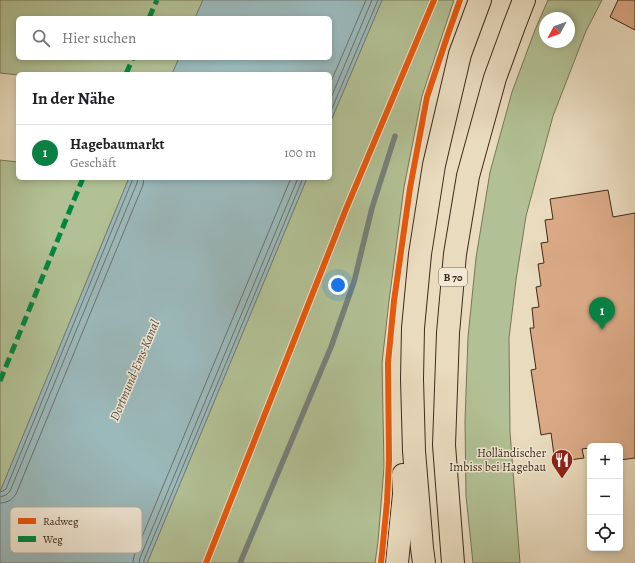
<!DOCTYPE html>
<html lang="de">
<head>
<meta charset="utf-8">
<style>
	:root { --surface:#fff; --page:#f6f6f6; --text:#202124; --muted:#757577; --line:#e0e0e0; --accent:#0b8043 }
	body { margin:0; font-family:Alegreya,serif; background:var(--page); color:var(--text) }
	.controls { position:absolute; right:12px; bottom:12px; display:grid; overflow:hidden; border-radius:6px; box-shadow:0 2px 6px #0003 }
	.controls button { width:36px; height:36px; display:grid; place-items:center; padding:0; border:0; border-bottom:1px solid var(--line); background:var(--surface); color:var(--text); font:20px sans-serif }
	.compass { position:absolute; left:539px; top:12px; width:36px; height:36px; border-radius:50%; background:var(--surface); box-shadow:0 2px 6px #0003; rotate:229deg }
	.you { position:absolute; left:338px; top:285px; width:14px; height:14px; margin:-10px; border:3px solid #fff; border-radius:50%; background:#1a73e8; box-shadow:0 0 0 6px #1a73e833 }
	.badge { display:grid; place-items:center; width:26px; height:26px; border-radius:50%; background:var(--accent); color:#fff; font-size:13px; font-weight:700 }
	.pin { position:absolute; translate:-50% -33px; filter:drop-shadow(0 1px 2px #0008) }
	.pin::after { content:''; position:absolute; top:21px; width:14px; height:12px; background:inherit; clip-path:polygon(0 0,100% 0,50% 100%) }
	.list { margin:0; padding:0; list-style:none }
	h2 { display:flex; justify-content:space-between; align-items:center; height:52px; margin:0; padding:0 16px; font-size:17px }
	h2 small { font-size:13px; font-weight:400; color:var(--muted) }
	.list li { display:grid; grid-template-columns:26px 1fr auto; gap:12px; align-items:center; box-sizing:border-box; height:56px; padding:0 16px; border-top:1px solid var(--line) }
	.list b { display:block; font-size:15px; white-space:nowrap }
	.list p { margin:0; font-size:13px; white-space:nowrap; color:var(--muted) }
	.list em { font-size:13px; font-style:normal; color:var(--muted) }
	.icon { flex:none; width:22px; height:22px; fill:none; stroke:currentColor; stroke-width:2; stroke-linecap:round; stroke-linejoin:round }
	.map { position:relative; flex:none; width:635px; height:563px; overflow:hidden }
	.search { position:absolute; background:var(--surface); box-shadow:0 2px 6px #0003; left:16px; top:16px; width:316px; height:44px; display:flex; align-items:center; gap:10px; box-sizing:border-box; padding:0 14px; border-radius:6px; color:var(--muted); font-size:15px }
	.panel { position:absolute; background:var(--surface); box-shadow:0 2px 6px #0003; left:16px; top:72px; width:316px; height:108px; border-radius:6px }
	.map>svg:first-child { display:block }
	.green { fill:#b2c195; stroke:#787657; fill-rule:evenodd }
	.water { fill:#9bb9bb; stroke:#76807a }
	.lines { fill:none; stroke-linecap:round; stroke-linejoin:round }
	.shore { stroke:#6c726a; stroke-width:1 }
	.stream { stroke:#76807a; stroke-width:5.5 }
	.building { fill:#daa986; stroke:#3e2b19 }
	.trunk-casing { stroke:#3e2b19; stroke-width:24 }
	.trunk { stroke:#e9dbbe; stroke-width:22 }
	.quiet { stroke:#00873e; stroke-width:5; stroke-dasharray:10 5; stroke-linecap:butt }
	.cycleway-casing { stroke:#f1e8d5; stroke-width:8 }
	.cycleway { stroke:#e8590c; stroke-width:6 }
	.labels { text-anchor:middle; stroke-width:3; stroke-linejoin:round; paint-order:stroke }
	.shield { fill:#f1e8d5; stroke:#746451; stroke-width:1 }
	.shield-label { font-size:11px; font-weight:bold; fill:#3e2b19 }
	.poi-label { font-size:12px; fill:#3e2b19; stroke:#f1e8d5; text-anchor:end }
	.water-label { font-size:13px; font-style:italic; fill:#554e42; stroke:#f1e8d5 }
	.key { fill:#f1e8d5; stroke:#bbaf9d; stroke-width:1 }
	.key-label { font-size:11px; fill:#3e2b19 }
</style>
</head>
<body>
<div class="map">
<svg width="635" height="563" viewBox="0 0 635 563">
	<rect width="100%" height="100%" fill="#e9dbbe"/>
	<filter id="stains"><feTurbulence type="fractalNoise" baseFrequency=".005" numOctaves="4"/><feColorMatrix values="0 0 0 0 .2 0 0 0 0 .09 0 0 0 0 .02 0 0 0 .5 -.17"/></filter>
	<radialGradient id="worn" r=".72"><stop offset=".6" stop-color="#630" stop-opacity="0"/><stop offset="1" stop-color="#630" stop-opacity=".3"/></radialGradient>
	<g class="green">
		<path d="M0 0H203L195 18H18V58H179L172 74 18 75 0 73Z"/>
		<path d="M382 0H431L344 208 203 563H147L307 178H330V123Z"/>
		<path d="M437 0H454L422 96 404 187 389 301 382 363 384 467 378 542 375 563H209L349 210Z"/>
		<path d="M548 0H602L586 31 553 116 526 216 516 280 509 338 510 432 520 563H473L466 496 465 421 468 337 476 258 490 172 512 92 535 30ZM545 18H569V42H545Z"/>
		<path d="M0 160 18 162V178H129L0 492Z"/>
	</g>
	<g class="water">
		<path d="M203 0H382L330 123V74H172L179 58H330V18H195Z"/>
		<path d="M129 178H307L147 563H0V492Z"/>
	</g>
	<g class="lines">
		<g class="shore">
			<path d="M330 84 366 0"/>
			<path d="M330 100 372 0"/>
			<path d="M330 113 378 0"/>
			<path d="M0 492 3 491 6 489 132 181 133 178"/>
			<path d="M0 497 6 495 10 491 137 183 138 178"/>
			<path d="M0 503C7 503 12 500 16 494L143 185 144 178"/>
			<path d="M133 563 134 556 291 178"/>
			<path d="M139 563 140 558 298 178"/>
			<path d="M144 563V560L303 178"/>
		</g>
		<path class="stream" d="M240 563 331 347 354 282 372 208 395 136"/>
	</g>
	<g class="building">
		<path d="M618 0H635V30L610 17Z"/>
		<path d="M608 190 613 217 635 213V458L620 460V446H590V448L582 449 584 458 555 462 551 433 541 435 531 370 536 369 530 328H534L532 308 539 307 536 287 541 286 538 264 544 263 541 243 548 242 545 220 553 219 550 199Z"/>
	</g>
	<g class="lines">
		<g class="trunk-casing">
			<g id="trunk">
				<path d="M397 563 404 494 403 475"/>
				<path d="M424 563 422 548 414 451 412 379 413 328 420 254 434 165 460 54 480 0"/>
				<path d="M453 563 444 445 448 333 455 254 468 176 495 78 514 26 524 0"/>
			</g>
		</g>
		<use href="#trunk" class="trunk"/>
		<g class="quiet">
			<path d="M149 18 157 0"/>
			<path d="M126 74 133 58"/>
			<path d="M0 381 83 178"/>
		</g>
		<g class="cycleway-casing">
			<g id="cycleway">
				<path d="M206 563 346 209 434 0"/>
				<path d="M381 563 383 543 387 502 389 460 388 363 394 301 410 188 427 97 447 37 460 0"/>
			</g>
		</g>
		<use href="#cycleway" class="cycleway"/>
	</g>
	<defs>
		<g id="restaurant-pin" transform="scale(1.15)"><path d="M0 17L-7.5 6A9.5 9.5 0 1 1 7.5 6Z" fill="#8f2418" stroke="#f1e8d5"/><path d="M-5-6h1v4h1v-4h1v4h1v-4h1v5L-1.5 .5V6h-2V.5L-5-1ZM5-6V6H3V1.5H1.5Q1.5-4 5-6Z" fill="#fff"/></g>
	</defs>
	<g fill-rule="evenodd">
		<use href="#restaurant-pin" x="562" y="460"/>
	</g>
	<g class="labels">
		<rect class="shield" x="439" y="268" width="28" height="18" rx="3"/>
		<g class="shield-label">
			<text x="453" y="281">B 70</text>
		</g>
		<g class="poi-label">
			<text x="546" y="457">Holländischer<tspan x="546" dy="14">Imbiss bei Hagebau</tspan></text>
		</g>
		<g class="water-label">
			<text transform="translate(134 370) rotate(-67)" y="5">Dortmund-Ems-Kanal</text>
		</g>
	</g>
	<rect x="10" y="507" width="132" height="46" rx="6" class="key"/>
	<rect x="18" y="518" width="18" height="6" fill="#e8590c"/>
	<rect x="18" y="536" width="18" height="6" fill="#00873e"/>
	<g class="key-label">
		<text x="43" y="525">Radweg</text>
		<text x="43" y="543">Weg</text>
	</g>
	<rect width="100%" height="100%" filter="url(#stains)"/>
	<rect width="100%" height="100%" fill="url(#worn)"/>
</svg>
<div class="controls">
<button>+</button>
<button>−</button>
<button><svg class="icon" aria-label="locate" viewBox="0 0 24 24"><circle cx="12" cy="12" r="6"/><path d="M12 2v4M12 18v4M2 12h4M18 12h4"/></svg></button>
</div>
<svg class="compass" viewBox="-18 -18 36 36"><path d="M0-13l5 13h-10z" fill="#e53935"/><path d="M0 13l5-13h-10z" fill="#757577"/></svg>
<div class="you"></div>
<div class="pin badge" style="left:602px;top:330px">1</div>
<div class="search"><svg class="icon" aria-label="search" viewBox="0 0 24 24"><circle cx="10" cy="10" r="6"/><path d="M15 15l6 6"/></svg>Hier suchen</div>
<section class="panel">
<h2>In der Nähe<small></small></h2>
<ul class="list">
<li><span class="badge">1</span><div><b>Hagebaumarkt</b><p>Geschäft</p></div><em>100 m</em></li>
</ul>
</section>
</div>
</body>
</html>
